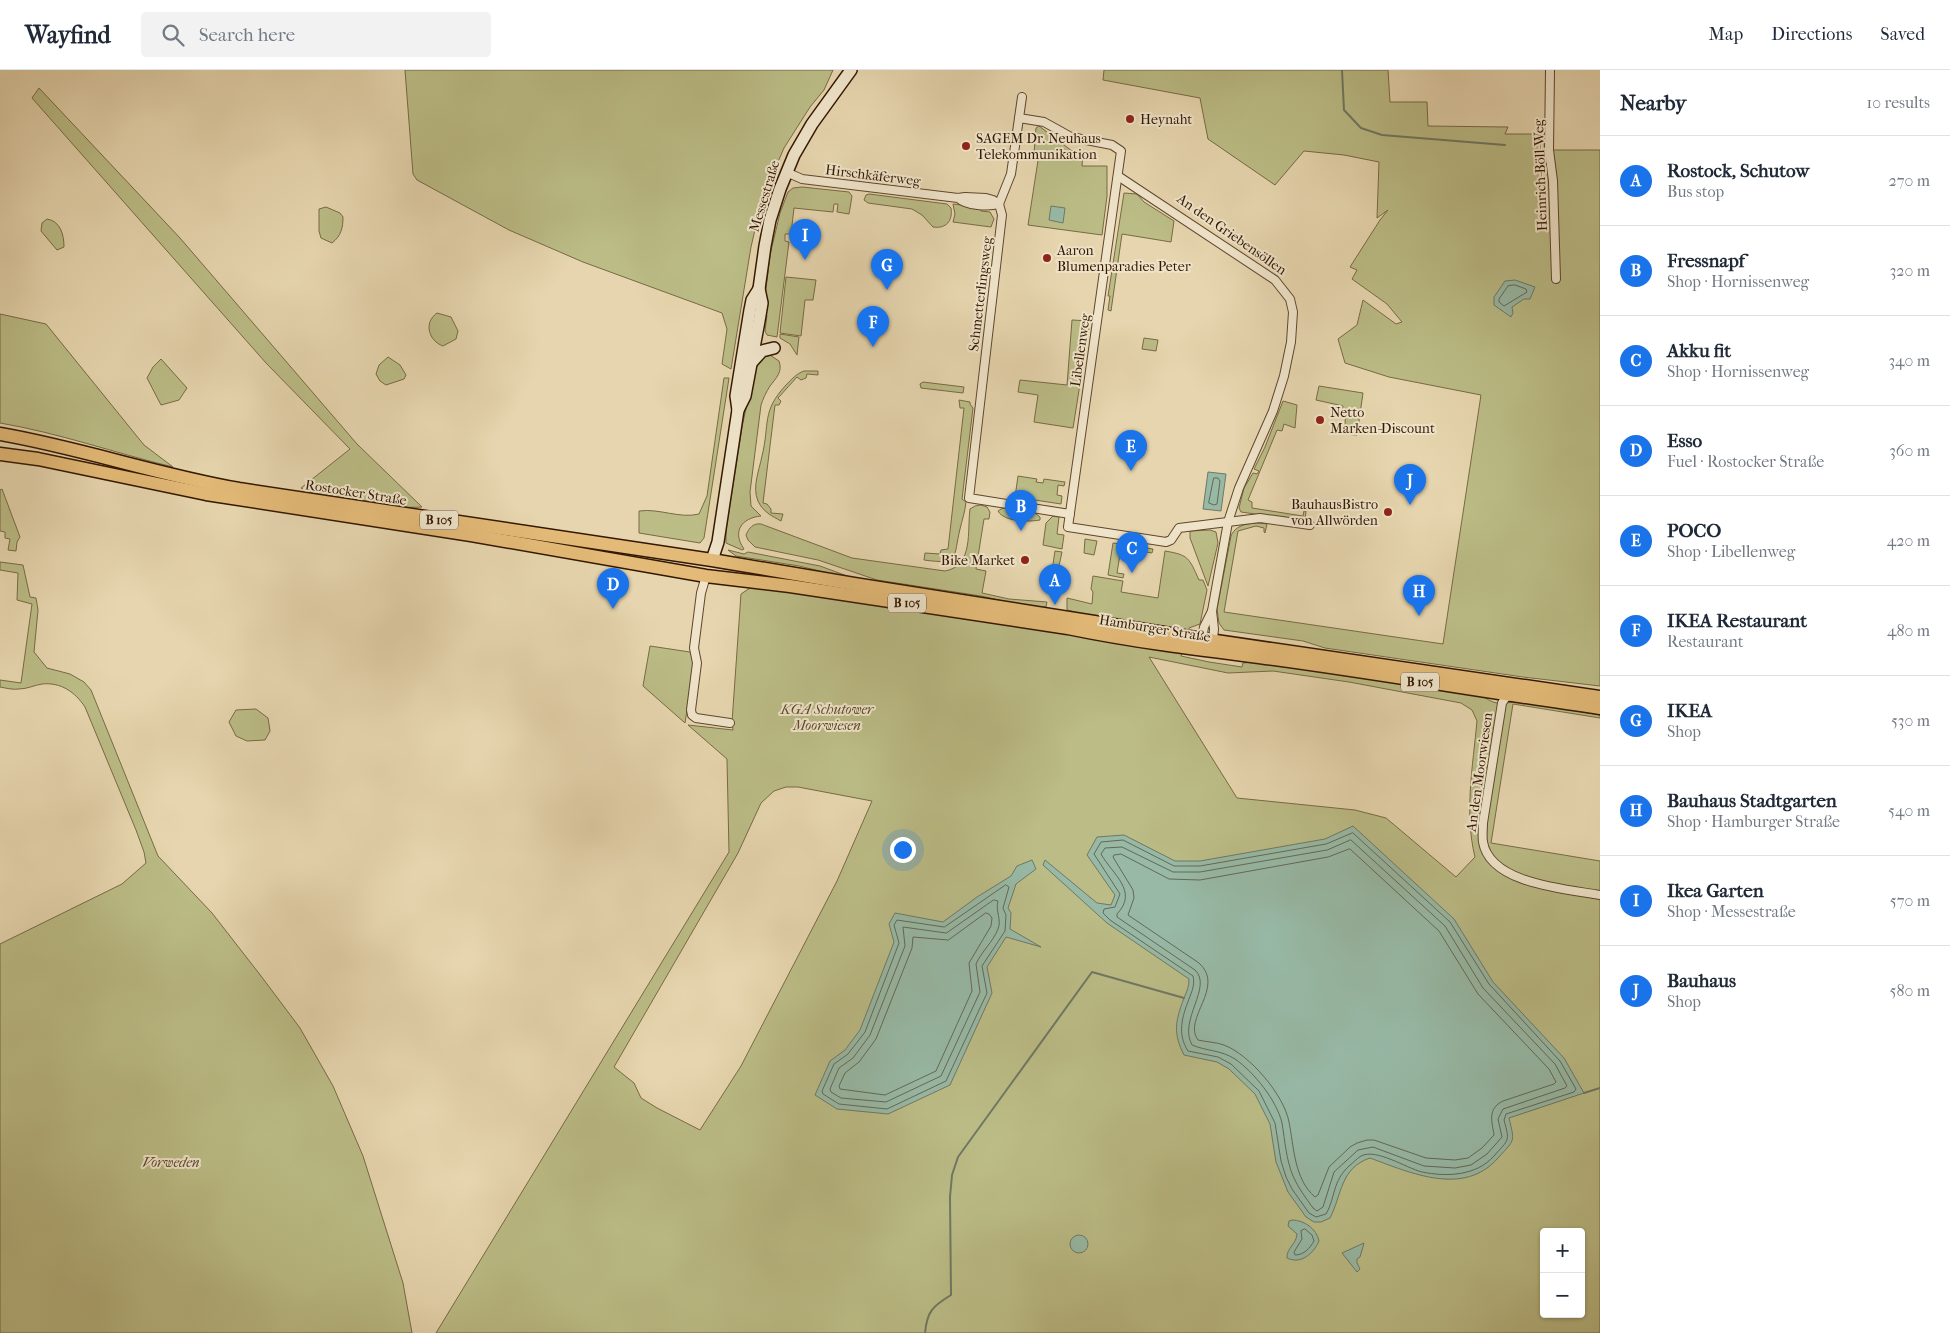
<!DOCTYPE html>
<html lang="en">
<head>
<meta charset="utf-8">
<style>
	:root { --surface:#fff; --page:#f2f2f3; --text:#1f2937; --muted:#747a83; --line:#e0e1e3; --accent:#1a73e8 }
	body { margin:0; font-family:"IM FELL French Canon",serif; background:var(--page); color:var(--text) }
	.controls { position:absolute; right:15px; bottom:15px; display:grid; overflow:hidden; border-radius:5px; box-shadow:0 1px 4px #0004 }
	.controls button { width:45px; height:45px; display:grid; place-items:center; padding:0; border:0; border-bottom:1px solid var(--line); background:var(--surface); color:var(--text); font:25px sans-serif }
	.you { position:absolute; left:902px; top:779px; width:18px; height:18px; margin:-12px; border:4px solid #fff; border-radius:50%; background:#1a73e8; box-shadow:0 0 0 8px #1a73e833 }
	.badge { display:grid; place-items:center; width:32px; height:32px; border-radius:50%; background:var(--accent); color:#fff; font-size:16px; font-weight:700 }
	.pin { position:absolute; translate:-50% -41px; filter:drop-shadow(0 1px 2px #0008) }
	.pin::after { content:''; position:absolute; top:26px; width:18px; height:15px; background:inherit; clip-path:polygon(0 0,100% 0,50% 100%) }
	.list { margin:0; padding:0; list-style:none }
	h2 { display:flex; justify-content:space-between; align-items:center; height:65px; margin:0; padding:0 20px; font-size:21px }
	h2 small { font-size:16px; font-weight:400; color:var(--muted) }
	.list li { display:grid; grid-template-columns:32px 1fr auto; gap:15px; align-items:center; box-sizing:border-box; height:90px; padding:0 20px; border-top:1px solid var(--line) }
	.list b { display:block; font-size:19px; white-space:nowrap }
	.list p { margin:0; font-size:16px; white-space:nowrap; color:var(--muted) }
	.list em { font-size:16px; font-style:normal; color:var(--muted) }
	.icon { flex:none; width:28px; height:28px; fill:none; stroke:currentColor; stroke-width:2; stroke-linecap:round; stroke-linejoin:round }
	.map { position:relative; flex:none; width:1600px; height:1263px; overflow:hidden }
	header { display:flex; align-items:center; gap:30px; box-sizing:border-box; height:70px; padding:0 25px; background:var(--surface); border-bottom:1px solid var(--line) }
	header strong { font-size:24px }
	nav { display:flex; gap:28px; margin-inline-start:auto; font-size:18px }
	.search { width:350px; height:45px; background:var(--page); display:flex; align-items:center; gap:12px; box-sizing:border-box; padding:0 18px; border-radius:5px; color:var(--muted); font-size:19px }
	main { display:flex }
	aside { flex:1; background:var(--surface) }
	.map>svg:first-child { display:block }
	.green { fill:#bbbc86; stroke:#786a44; fill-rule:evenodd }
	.water { fill:#97b9a6; stroke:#6f7864 }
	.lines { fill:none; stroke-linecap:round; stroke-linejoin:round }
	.shore { stroke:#666854; stroke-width:1 }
	.stream { stroke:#6f7864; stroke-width:2 }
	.minor-casing { stroke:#60462d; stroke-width:10 }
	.secondary-casing { stroke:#341702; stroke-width:14 }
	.primary-casing { stroke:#341702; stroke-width:15 }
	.minor { stroke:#efe4ca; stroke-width:8 }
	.secondary { stroke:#efe4ca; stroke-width:11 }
	.primary { stroke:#e3ba77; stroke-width:12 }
	.poi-dot { fill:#8f2418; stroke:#efe4ca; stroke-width:2 }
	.labels { text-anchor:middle; stroke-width:4; stroke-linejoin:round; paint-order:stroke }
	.shield { fill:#efe4ca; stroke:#6c543e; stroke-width:1 }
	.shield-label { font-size:12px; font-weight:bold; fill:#341702 }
	.poi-label { font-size:14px; fill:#341702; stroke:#efe4ca; text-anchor:start }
	.street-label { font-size:14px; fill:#341702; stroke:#efe4ca }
	.park-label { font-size:14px; font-style:italic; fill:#5c492a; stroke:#efe4ca }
</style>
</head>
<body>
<header>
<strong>Wayfind</strong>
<div class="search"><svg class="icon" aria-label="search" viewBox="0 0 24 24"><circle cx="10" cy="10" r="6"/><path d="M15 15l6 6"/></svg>Search here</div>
<nav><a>Map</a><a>Directions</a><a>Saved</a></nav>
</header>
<main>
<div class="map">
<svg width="1600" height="1263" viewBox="0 0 1600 1263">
	<rect width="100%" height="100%" fill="#e6d5ae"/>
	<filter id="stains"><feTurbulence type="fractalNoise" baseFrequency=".004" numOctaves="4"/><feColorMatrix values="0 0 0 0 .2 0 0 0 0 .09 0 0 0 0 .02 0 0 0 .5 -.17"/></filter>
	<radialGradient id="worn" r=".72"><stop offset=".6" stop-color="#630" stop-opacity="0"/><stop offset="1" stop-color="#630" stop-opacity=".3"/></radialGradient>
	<g class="green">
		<path d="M405 0H833L824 20 810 37 784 78 762 129 751 177 731 299 722 294 727 259 722 243 583 192 509 160 417 110 413 104Z"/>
		<path d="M1104 0H1388L1390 32H1427L1428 56 1508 57 1505 64H1543L1549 80H1600V616L1523 607 1325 578 1303 571 1224 560 1219 553 1217 539 1231 466C1236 453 1254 452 1267 454L1265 463 1264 462V458L1256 456 1238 461 1224 542 1443 574 1481 325 1389 307 1345 293 1338 269 1357 255 1363 230 1396 254 1402 252 1387 234 1352 209 1357 200 1350 197 1380 150 1388 140 1377 148 1379 92 1344 85 1304 81 1275 115 1208 69 1200 28 1103 10Z"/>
		<path d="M39 18 180 168 357 374 422 437C392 439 329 431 301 418L350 379 266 293 32 28Z"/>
		<path d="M1039 56 1072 81 1083 83 1082 96H1107V126L1102 165 1028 155 1039 84 1034 83 1036 58Z"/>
		<path d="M802 117 849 122 852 126 849 144 837 142 838 134H834L833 142 794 138 791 164H785V171L789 172 777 267 767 265 765 261 767 245 763 244 770 185 780 143 788 122 793 118Z"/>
		<path d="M1124 123 1137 124 1144 132 1174 151 1171 172 1122 164 1111 241 1108 240 1110 226H1108Z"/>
		<path d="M869 124 947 134 951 138C953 151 946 159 933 157L922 145 912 139 868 133 864 130 866 125Z"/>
		<path d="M953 134 981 137V141L990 142 994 149 991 157 953 152 955 144Z"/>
		<path d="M326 137 340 143 343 147C343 158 341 166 332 173L321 168 319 161V139Z"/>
		<path d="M47 149C60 151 64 164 64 177L57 180 41 161 42 153Z"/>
		<path d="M786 207 816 210 813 230H805L801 266 780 263Z"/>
		<path d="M437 243 451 247 458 261 456 269 443 276C429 271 423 253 437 243Z"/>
		<path d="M0 244 46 254 144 375 173 397C115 383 59 363 0 353Z"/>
		<path d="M1072 250 1090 251 1073 358 1034 352 1038 325 1018 322 1020 310 1067 315Z"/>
		<path d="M780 264 799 267 797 285 790 274 780 268Z"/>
		<path d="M1144 268 1158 270 1156 281 1142 279Z"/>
		<path d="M770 285 779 291C783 302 776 308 770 316 766 322 763 329 761 335L750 422 751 436 761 446C741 448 732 462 744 479L742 480 726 473V460L742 357 756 293 765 286Z"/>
		<path d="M388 287 400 295 406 305 404 309 386 315 380 311 376 304 379 295Z"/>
		<path d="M161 289 187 318 179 330 161 335 147 308 153 297Z"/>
		<path d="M804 301H818V305L807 304 806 308 801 310 797 307 778 328 781 331 779 335H775L763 433 767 434 771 439V443L783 444 781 451C772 446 763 442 758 431 752 417 759 401 762 386 770 354 761 342 786 315 792 309 796 304 804 301Z"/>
		<path d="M724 308H729L704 468 700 473 639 463V441C659 438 680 449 699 444L707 426Z"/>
		<path d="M923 312 964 317 963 323 921 318 920 314Z"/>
		<path d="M1319 316 1363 323 1357 365 1344 364 1346 342 1342 341 1343 336 1316 330Z"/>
		<path d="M959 330 970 332V334L973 338 962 429 966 432C965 442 962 450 960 459 953 488 960 495 924 490L925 483 940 484 941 480 948 479 964 338H960Z"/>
		<path d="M1283 331 1297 335 1295 358 1284 354 1282 361 1277 360 1248 430 1252 432V438L1303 446 1304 441H1306L1305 451 1241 442 1239 438 1244 418 1253 403 1257 404 1259 401 1254 399 1265 377Z"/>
		<path d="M1018 406 1037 409 1036 412 1043 413 1044 409 1065 412 1064 416 1058 415 1057 425 1062 426 1061 434 1015 427Z"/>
		<path d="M2 419 20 467 17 472 16 481 8 480 10 469 5 468V462L0 461V420Z"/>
		<path d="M981 435 987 437 990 442 989 449H984L976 499 986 501 982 523 1009 529 1047 532 1046 537H1030L981 526 877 510 818 490 755 477 748 470 746 465C749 458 753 453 761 454L852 488 945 501C974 496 967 460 970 439L975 436Z"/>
		<path d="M1003 438 1035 443 1040 447V450C1029 452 1004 452 998 441Z"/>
		<path d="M1053 446 1059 447 1057 464 1064 465 1062 479 1043 475 1046 453Z"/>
		<path d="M1210 460 1216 462 1218 473 1208 516 1190 468V461Z"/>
		<path d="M1085 469 1097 471 1094 485 1084 483Z"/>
		<path d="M1113 473 1153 479 1152 483 1121 478 1117 503 1124 504 1123 508 1108 505Z"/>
		<path d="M728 480 744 484 748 482 820 496 858 510 799 496 736 486Z"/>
		<path d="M1055 481 1062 482 1055 514 1051 507Z"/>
		<path d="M1165 481C1189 485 1189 488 1199 510H1203L1207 520 1200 554 1189 558V561L1091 546 1067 540V528L1092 534 1093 522 1091 519 1093 506 1123 511 1121 522 1158 528Z"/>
		<path d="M0 492 23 495 30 527 36 528 38 540 34 582 47 598 70 604 84 612 91 620 158 786 212 843 261 906 300 958 333 1016 363 1086 403 1213 412 1263H0V874L122 814 146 793 144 782 136 760 85 637C75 622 61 612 42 614 35 615 27 619 19 619 13 620 6 618 0 617V610L21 613 32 534 17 530 18 503 0 500Z"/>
		<path d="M753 516 1015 554 1182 583 1181 586 1209 592 1242 597 1243 593 1262 591 1482 625C1494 636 1504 634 1517 631L1600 645V648L1513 634 1491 773 1600 791V1263H436L729 782 727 689 688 655 733 660 732 652 741 524ZM1149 587 1228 603 1273 601 1349 612 1461 633 1472 640 1477 651C1473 695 1464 743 1475 787L1456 807 1386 748 1355 740 1237 728ZM786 717H798L872 731 837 811 741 996 700 1060 657 1038 641 1028 634 1013 614 997 738 783 761 733 774 721ZM1544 1162H1581V1244H1544Z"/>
		<path d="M650 576 690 582 693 585 694 594 685 653 643 616Z"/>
		<path d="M256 639 268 648 270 661 265 670 247 671 236 666 229 652 236 640Z"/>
	</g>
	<g class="water">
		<path d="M1051 136 1065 138 1063 153 1049 150Z"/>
		<path d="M1515 210 1535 217 1530 229H1524L1512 237 1513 243 1511 247 1494 235V227L1505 211Z"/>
		<path d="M1208 402 1226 404 1221 441 1203 439Z"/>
		<path d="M1353 756 1454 849 1493 912 1564 988 1584 1023 1509 1048C1515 1073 1515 1069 1498 1088 1464 1127 1411 1103 1370 1088 1340 1098 1342 1125 1330 1148L1321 1152H1314L1306 1147 1288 1122 1276 1092 1270 1054 1255 1024 1229 999 1217 992 1184 985C1173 963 1175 952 1184 928 1187 921 1189 917 1189 909L1107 853 1043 795 1045 790 1097 833 1111 835 1115 825 1087 785 1097 767 1124 765 1175 791H1200L1325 769Z"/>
		<path d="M1032 790 1036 799 1016 814 1008 838 1011 843 1010 859 1041 877 1006 867 987 897 992 923 950 1015 888 1044 837 1039 815 1025 830 991 845 980 860 960 894 872 889 854 895 843 943 852 977 827 1011 806 1017 796Z"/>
		<path d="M1292 1150C1304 1150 1317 1159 1319 1171 1314 1183 1301 1195 1287 1188 1286 1179 1297 1173 1297 1164L1288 1156 1289 1151Z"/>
		<circle cx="1079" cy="1174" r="9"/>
		<path d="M1364 1173 1360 1187 1357 1189V1193L1360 1199 1357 1202 1342 1183Z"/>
	</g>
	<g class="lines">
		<g class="shore">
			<path d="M1515 215 1526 219 1527 222 1504 236 1499 232V229L1508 216Z"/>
			<path d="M1214 408H1218L1220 411 1217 434 1214 435 1209 433Z"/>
			<path d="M1353 763 1450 852 1489 914 1560 991 1576 1019 1574 1022 1506 1044 1504 1050C1510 1072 1509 1069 1494 1086 1476 1106 1447 1107 1422 1102 1406 1098 1376 1078 1361 1086 1356 1089 1353 1093 1349 1096 1332 1112 1336 1126 1326 1144L1316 1147 1309 1143 1292 1119 1286 1107 1281 1091 1275 1053 1259 1021 1231 994 1218 987 1188 981C1177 964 1182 947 1189 929 1192 921 1195 915 1193 906L1110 850 1103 843 1104 839 1115 837 1120 824 1094 784 1101 772 1123 770 1174 796H1200L1326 774Z"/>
			<path d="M1351 770 1445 856 1483 918 1555 994 1567 1016 1565 1018 1503 1039 1498 1049 1502 1067 1487 1084 1471 1095 1455 1098 1424 1096 1373 1077 1358 1080 1334 1102 1323 1137 1317 1141 1313 1138C1306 1128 1298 1118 1293 1106 1286 1089 1285 1071 1282 1053 1277 1031 1254 1002 1235 989 1221 980 1206 981 1192 975 1178 950 1213 917 1195 900L1117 847V844C1139 821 1112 804 1101 784L1105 778 1122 777 1173 802H1200L1327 780Z"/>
			<path d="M1350 779 1439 861 1478 924 1549 999 1556 1012 1554 1014 1503 1031C1487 1039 1492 1051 1494 1065L1482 1078 1468 1088 1455 1090 1426 1088 1374 1070H1367L1357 1073 1350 1077 1329 1097 1318 1125 1315 1127C1294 1109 1294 1077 1289 1052 1284 1025 1250 985 1224 975 1216 972 1206 972 1198 970 1182 949 1226 917 1199 893L1128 845 1134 828 1133 820 1113 787 1114 785 1121 784 1169 809 1200 810 1328 787Z"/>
			<path d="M1006 815 1009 817 1003 838 1006 845 1005 861 982 896 987 923 946 1011 887 1039 839 1034 823 1024 822 1021 834 994 848 984 865 962 899 873 894 855 897 850 944 857Z"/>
			<path d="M994 830 998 831C995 841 1002 850 998 859 993 872 981 882 976 894L980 922 941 1006 886 1032 841 1028 831 1022 830 1019 839 998 853 988 870 965 905 876 903 857 946 863Z"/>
			<path d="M986 843 989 844 992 848 991 856 969 893 972 921 936 1001 885 1025 840 1019 839 1016 845 1003 859 992 876 969 912 878 913 867 948 870Z"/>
			<path d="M1305 1159 1312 1165 1314 1171C1310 1178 1304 1185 1295 1185L1294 1182 1302 1169 1301 1161Z"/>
		</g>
		<g class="stream">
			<path d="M1342 0 1344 40 1361 58 1382 65 1505 75"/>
			<path d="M1584 1023 1600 1018"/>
			<path d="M925 1263C927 1241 933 1236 951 1225L950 1127 952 1105 958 1087 1092 902 1184 928"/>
		</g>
		<g class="minor-casing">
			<g id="minor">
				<path d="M1550 0 1549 80 1553 111 1556 209"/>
				<path d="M1022 27 1011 104 999 134 1002 145 969 428 1070 444"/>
				<path d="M1019 48 1044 52 1071 67 1112 75 1121 81 1068 457 1166 472 1171 470 1179 458 1260 448 1310 455"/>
				<path d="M786 102 802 109 958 128 965 127 986 128 993 130 999 134C988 137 967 136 958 128"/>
				<path d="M1118 106 1275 210 1290 229 1293 242 1291 272 1284 306 1273 341 1239 418 1228 452 1212 541 1214 559 1213 570"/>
				<path d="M706 506 701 523 694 578 697 593 691 640 692 645 696 648 730 653"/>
				<path d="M1202 569 1204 557 1212 541"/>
				<path d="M1512 626 1506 627 1502 633 1483 753C1483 759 1482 766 1483 772 1490 814 1566 819 1600 825"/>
			</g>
		</g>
		<g class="secondary-casing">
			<g id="secondary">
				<path d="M751 293 762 281 774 278"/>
				<path d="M738 340 745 326 759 251 762 233 759 219 765 176 770 150 780 119 794 85 812 54 851 0"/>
				<path d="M712 490 718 472 738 340 736 326 750 240 752 230 759 219"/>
			</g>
		</g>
		<g class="primary-casing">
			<g id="primary">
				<path d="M0 364C81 378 158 405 239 419L712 490 854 514 1202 569 1600 627"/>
				<path d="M0 384 38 389 206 424 471 465 706 506 790 516 1068 558C1131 571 1195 579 1259 587 1373 602 1486 622 1600 638"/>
			</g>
		</g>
		<use href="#minor" class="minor"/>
		<use href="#secondary" class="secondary"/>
		<use href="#primary" class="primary"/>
	</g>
	<g class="poi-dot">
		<circle cx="1130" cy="49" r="5"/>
		<circle cx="966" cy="76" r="5"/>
		<circle cx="1047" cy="188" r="5"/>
		<circle cx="1320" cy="350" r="5"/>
		<circle cx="1388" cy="442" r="5"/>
		<circle cx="1025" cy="490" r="5"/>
	</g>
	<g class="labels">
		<g class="shield">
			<rect x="420" y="440.5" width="38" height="19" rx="4"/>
			<rect x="888" y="523.5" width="38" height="19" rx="4"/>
			<rect x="1401" y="602.5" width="38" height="19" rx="4"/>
		</g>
		<g class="shield-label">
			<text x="439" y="454">B 105</text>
			<text x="907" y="537">B 105</text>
			<text x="1420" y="616">B 105</text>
		</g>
		<g class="poi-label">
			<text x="1140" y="54">Heynaht</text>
			<text x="976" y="73">SAGEM Dr. Neuhaus<tspan x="976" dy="16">Telekommunikation</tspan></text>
			<text x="1057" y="185">Aaron<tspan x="1057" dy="16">Blumenparadies Peter</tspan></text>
			<text x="1330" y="347">Netto<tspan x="1330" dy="16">Marken-Discount</tspan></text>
			<text x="1378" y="439" text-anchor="end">BauhausBistro<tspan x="1378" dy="16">von Allwörden</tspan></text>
			<text x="1015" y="495" text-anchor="end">Bike Market</text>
		</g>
		<g class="street-label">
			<text transform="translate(873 105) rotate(7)" y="5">Hirschkäferweg</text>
			<text transform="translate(1540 105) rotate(-92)" y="5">Heinrich-Böll-Weg</text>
			<text transform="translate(764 126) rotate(-73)" y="5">Messestraße</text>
			<text transform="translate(1232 164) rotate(35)" y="5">An den Griebensöllen</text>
			<text transform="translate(980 224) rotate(-83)" y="5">Schmetterlingsweg</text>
			<text transform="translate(1080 280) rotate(-82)" y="5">Libellenweg</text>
			<text transform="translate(356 422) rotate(9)" y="5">Rostocker Straße</text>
			<text transform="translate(1155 558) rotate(9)" y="5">Hamburger Straße</text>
			<text transform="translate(1479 702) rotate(-82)" y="5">An den Moorwiesen</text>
		</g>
		<g class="park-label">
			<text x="827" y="644">KGA Schutower<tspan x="827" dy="16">Moorwiesen</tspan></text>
			<text x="171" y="1097">Vorweden</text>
		</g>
	</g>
	<rect width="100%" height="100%" filter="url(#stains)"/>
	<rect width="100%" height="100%" fill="url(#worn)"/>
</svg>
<div class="controls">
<button>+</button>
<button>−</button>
</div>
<div class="you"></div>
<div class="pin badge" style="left:1055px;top:535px">A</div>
<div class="pin badge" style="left:1021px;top:461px">B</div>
<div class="pin badge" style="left:1132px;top:503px">C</div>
<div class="pin badge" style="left:613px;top:539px">D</div>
<div class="pin badge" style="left:1131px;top:401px">E</div>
<div class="pin badge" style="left:873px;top:277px">F</div>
<div class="pin badge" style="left:887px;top:220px">G</div>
<div class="pin badge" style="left:1419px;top:546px">H</div>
<div class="pin badge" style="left:805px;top:190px">I</div>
<div class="pin badge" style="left:1410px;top:435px">J</div>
</div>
<aside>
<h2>Nearby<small>10 results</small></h2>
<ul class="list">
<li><span class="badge">A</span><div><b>Rostock, Schutow</b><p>Bus stop</p></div><em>270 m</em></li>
<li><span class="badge">B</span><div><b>Fressnapf</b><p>Shop · Hornissenweg</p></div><em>320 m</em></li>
<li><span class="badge">C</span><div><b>Akku fit</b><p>Shop · Hornissenweg</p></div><em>340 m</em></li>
<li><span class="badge">D</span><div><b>Esso</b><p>Fuel · Rostocker Straße</p></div><em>360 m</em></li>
<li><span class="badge">E</span><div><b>POCO</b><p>Shop · Libellenweg</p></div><em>420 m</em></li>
<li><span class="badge">F</span><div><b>IKEA Restaurant</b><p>Restaurant</p></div><em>480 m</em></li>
<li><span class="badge">G</span><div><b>IKEA</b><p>Shop</p></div><em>530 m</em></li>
<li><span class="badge">H</span><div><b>Bauhaus Stadtgarten</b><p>Shop · Hamburger Straße</p></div><em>540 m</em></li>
<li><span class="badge">I</span><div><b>Ikea Garten</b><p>Shop · Messestraße</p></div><em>570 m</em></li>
<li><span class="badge">J</span><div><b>Bauhaus</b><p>Shop</p></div><em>580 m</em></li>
</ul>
</aside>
</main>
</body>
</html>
